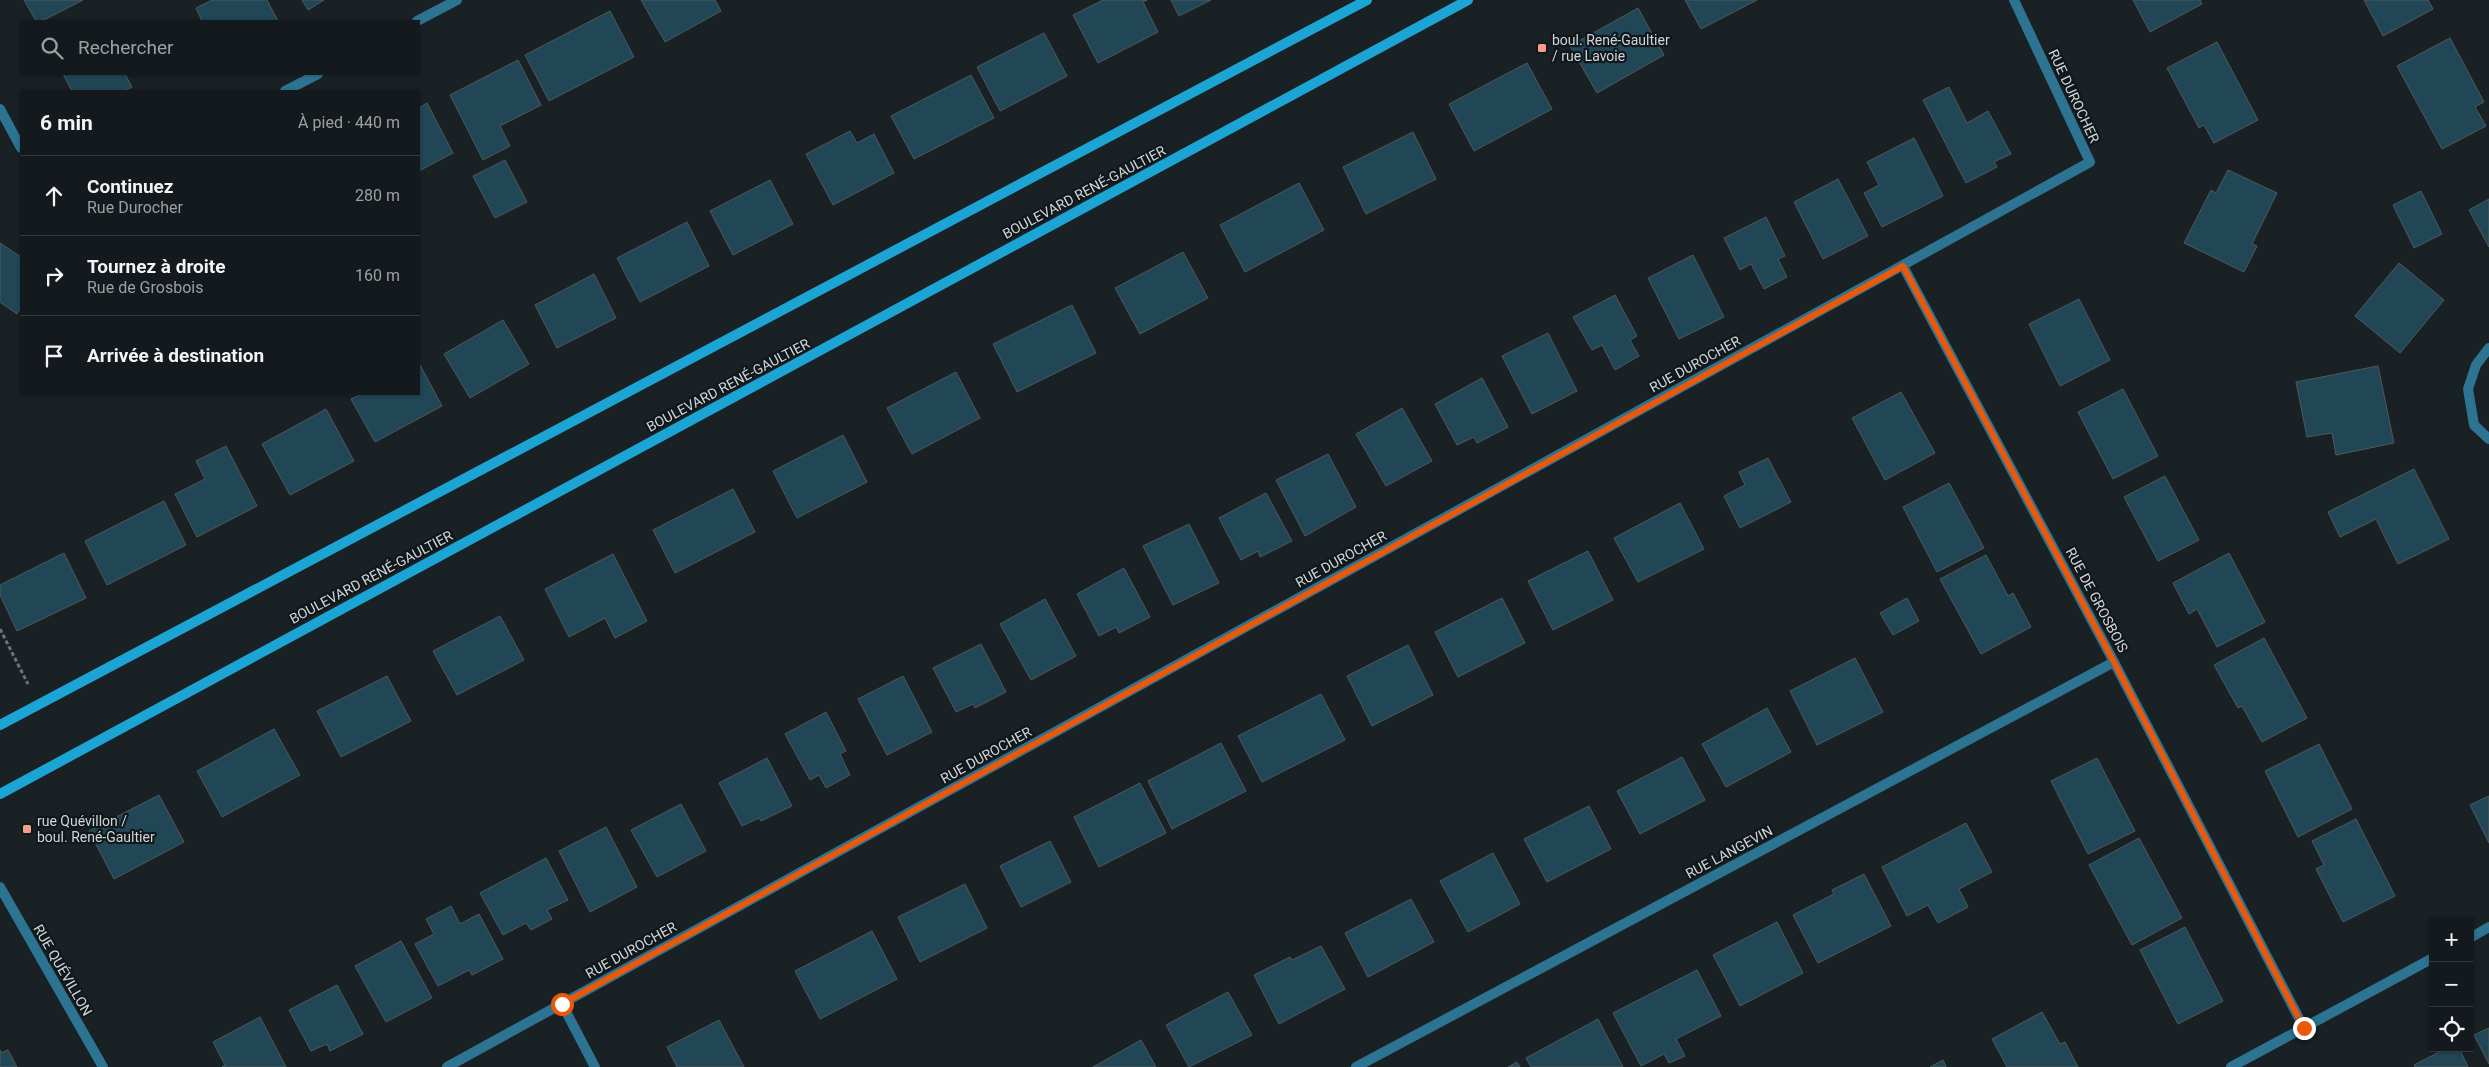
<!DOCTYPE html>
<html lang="fr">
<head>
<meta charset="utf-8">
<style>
	:root { --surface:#13191c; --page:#1c2225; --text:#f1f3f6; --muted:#9da0a3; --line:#32383b }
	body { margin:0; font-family:Roboto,sans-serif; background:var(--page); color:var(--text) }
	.controls { position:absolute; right:15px; bottom:15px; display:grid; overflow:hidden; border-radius:0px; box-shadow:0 1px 4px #0004 }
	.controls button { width:45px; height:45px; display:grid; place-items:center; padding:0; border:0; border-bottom:1px solid var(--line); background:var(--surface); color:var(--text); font:25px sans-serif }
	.stop { position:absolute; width:15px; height:15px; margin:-11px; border:4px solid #ea580c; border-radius:50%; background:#fff }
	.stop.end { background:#ea580c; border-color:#fff; box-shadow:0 1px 5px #0008 }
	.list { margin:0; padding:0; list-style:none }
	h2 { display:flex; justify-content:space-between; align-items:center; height:65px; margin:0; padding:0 20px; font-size:21px }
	h2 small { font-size:16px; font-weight:400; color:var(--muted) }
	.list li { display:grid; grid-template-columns:32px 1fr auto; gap:15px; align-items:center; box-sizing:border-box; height:80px; padding:0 20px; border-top:1px solid var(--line) }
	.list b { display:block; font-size:19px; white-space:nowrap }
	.list p { margin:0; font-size:16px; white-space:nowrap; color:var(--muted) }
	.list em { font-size:16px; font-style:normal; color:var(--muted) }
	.icon { flex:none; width:28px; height:28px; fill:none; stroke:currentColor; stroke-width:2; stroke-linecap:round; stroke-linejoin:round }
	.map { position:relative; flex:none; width:2489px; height:1067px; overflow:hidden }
	.search { position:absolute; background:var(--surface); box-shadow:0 1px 4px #0004; left:20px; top:20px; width:400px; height:55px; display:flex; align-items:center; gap:12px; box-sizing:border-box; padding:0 18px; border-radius:0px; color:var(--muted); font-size:19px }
	.panel { position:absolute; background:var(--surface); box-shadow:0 1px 4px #0004; left:20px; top:90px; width:400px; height:305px; border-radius:0px }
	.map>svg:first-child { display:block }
	.building { fill:#214656; stroke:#4f595d }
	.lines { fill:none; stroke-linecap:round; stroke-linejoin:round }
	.path { stroke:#6d7477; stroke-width:3; stroke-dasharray:4 2.5; stroke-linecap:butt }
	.street { stroke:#2d7492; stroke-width:10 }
	.secondary { stroke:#1ca5d4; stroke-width:10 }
	.route { stroke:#ea580c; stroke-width:6 }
	.poi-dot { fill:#f49e89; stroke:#10181c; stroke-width:2 }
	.labels { text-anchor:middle; stroke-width:4.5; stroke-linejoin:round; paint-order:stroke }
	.poi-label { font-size:14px; fill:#d0d5d8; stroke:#10181c; text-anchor:start }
	.street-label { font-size:14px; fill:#d0d5d8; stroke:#10181c }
</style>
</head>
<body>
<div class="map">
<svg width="2489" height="1067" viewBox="0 0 2489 1067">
	<rect width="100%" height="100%" fill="#192125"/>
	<g class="building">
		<path d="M24 0H83L42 21H36Z"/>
		<path d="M212 0H267L278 21H202L196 8Z"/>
		<path d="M302 0H324L308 10Z"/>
		<path d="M641 0H715L721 11 665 42Z"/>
		<path d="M1103 0H1147L1143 2 1158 32 1098 63 1073 15Z"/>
		<path d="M1171 0H1211L1179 16Z"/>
		<path d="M1685 0H1757L1701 29Z"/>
		<path d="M2133 0H2200L2202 4 2150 32Z"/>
		<path d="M2364 0H2428L2433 9 2383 36Z"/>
		<path d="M1638 8 1664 55 1597 93 1570 46Z"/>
		<path d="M610 11 634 57 549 101 525 55Z"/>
		<path d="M1044 33 1067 76 1000 111 977 67Z"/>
		<path d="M2450 38 2484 102 2475 107 2486 126 2442 149 2397 66Z"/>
		<path d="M2217 42 2258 120 2214 143 2204 125 2199 128 2167 68Z"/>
		<path d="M518 60 541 105 500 126 510 146 483 160 450 95Z"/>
		<path d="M1527 63 1552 109 1474 151 1449 104Z"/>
		<path d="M63 74H125L132 87 125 91H72Z"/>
		<path d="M971 75 994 118 914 159 891 116Z"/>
		<path d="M1949 87 1967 123 1988 111 2011 154 1994 162 1997 167 1966 183 1923 100Z"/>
		<path d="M427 103 453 153 419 171V108Z"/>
		<path d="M850 131 857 143 874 134 894 173 833 205 806 154Z"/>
		<path d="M1413 132 1436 179 1366 214 1343 167Z"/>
		<path d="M1914 138 1943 196 1882 227 1864 193 1879 185 1867 162Z"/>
		<path d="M505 160 527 202 495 218 473 176Z"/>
		<path d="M2228 170 2277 193 2252 244 2257 246 2244 272 2184 243 2211 190 2216 193Z"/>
		<path d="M1838 179 1868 236 1823 259 1794 202Z"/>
		<path d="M770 180 793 224 733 255 710 211Z"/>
		<path d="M1299 183 1324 230 1245 272 1220 225Z"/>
		<path d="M2421 191 2442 234 2414 248 2393 205Z"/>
		<path d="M2489 199V247L2469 210Z"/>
		<path d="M1766 217 1785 256 1778 259 1787 277 1764 289 1751 264 1740 270 1724 238Z"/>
		<path d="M687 222 709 266 640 302 617 258Z"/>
		<path d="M0 243 21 257V307L17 314 0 302Z"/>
		<path d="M1183 252 1208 298 1140 334 1115 288Z"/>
		<path d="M1693 255 1724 317 1679 339 1648 278Z"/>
		<path d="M2399 263 2444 300 2400 353 2355 316Z"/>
		<path d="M594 274 616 318 557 348 535 305Z"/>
		<path d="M1615 295 1637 336 1630 340 1639 356 1615 370 1602 345 1592 350 1573 317Z"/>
		<path d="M2079 299 2110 360 2060 386 2029 324Z"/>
		<path d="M1072 305 1096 353 1017 392 993 344Z"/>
		<path d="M503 320 529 364 470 398 444 354Z"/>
		<path d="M1548 333 1577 391 1532 414 1502 356Z"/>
		<path d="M419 363 442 406 375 442 351 399 362 394H419Z"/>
		<path d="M2378 366 2394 443 2336 455 2332 433 2307 437 2296 382Z"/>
		<path d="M956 372 980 418 912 454 887 408Z"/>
		<path d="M1482 378 1508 427 1477 443 1474 437 1457 445 1435 404Z"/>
		<path d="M2123 389 2158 456 2113 479 2078 412Z"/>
		<path d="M1901 392 1935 453 1885 480 1852 418Z"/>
		<path d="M1402 408 1432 461 1386 486 1356 434Z"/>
		<path d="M326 409 354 461 290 495 262 444Z"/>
		<path d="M843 435 867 482 797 518 773 471Z"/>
		<path d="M226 446 257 506 197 537 175 494 205 479 196 461Z"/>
		<path d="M1328 454 1356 507 1305 536 1276 480Z"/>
		<path d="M1768 458 1791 502 1740 528 1724 496 1745 485 1739 472Z"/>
		<path d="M2414 469 2449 539 2398 564 2376 519 2340 537 2328 512Z"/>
		<path d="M2165 476 2199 540 2158 561 2124 497Z"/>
		<path d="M1949 483 1984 548 1937 572 1903 507Z"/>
		<path d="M733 489 755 532 675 573 653 530Z"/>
		<path d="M1266 493 1292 541 1260 557 1258 551 1241 560 1219 518Z"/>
		<path d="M164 501 186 545 107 585 85 541Z"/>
		<path d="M1680 503 1704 549 1638 582 1614 538Z"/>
		<path d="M1189 524 1219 583 1173 605 1143 546Z"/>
		<path d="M1588 551 1613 600 1553 630 1528 581Z"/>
		<path d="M64 553 86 598 17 631 0 595V585Z"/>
		<path d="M2229 553 2265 622 2217 647 2197 609 2189 614 2173 583Z"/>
		<path d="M613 554 647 621 615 638 605 618 569 637 545 589Z"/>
		<path d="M1986 555 2008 596 2013 593 2031 627 1981 654 1940 579Z"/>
		<path d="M1124 568 1150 617 1119 633 1116 627 1099 636 1077 594Z"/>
		<path d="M1502 598 1525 643 1458 677 1435 632Z"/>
		<path d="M1907 598 1919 621 1893 635 1880 613Z"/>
		<path d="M1045 599 1076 656 1031 680 1000 624Z"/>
		<path d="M500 616 524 660 457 695 433 651Z"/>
		<path d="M2264 638 2307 718 2262 742 2242 706 2238 708 2214 665Z"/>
		<path d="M981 644 1006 692 975 708 973 704 956 712 933 668Z"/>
		<path d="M1408 645 1433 695 1372 726 1347 676Z"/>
		<path d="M1855 658 1883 712 1817 745 1790 691Z"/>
		<path d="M387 676 411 721 341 757 317 711Z"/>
		<path d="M903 676 932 732 887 755 858 699Z"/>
		<path d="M1321 694 1345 740 1262 782 1238 736Z"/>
		<path d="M1767 708 1791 752 1726 787 1702 744Z"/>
		<path d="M826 712 846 751 840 754 850 775 826 788 819 775 810 780 785 734Z"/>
		<path d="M274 729 300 775 222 817 197 771Z"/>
		<path d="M1221 743 1246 791 1172 829 1148 781Z"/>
		<path d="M2319 744 2352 809 2298 837 2265 771Z"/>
		<path d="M1682 757 1705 800 1640 834 1617 791Z"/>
		<path d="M767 758 792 806 761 821 759 818 742 826 719 783Z"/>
		<path d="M2097 758 2135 831 2088 854 2051 781Z"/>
		<path d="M1140 783 1166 833 1099 867 1074 817Z"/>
		<path d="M159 795 184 842 114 879 89 831Z"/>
		<path d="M2489 796V843L2470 805Z"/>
		<path d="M681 804 706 851 657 877 631 830Z"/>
		<path d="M1589 806 1611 849 1547 882 1524 839Z"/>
		<path d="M2356 819 2395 896 2343 922 2316 869 2324 865 2312 841Z"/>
		<path d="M1966 823 1992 872 1959 889 1968 907 1938 923 1928 905 1907 916 1882 867Z"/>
		<path d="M606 827 637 887 590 912 559 851Z"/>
		<path d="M2139 838 2182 918 2132 945 2089 865Z"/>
		<path d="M1050 841 1071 882 1021 907 1000 866Z"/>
		<path d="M1493 853 1520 904 1468 932 1440 881Z"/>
		<path d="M546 858 568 900 547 910 552 919 531 930 526 923 503 935 480 893Z"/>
		<path d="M1864 874 1891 926 1818 963 1793 915 1834 894 1832 890Z"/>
		<path d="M965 884 987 928 920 962 898 917Z"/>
		<path d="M1411 899 1434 942 1368 977 1345 933Z"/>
		<path d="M451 906 460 924 479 914 503 959 472 975 469 970 438 986 415 944 434 934 426 919Z"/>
		<path d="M1777 922 1803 973 1740 1006 1713 955Z"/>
		<path d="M2185 927 2223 1001 2178 1024 2140 950Z"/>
		<path d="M872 931 897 979 820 1019 795 971Z"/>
		<path d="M401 941 432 998 386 1022 355 966Z"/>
		<path d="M1321 946 1345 989 1279 1024 1254 975 1290 957 1292 960Z"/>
		<path d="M1697 970 1721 1016 1676 1039 1685 1056 1669 1063 1664 1054 1641 1066 1613 1013Z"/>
		<path d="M337 985 363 1034 330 1051 327 1044 311 1051 289 1010Z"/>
		<path d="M1228 992 1252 1035 1189 1067 1166 1025Z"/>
		<path d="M2042 1012 2060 1044 2065 1042 2078 1067H2007L1992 1039Z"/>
		<path d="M260 1017 286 1067H222L225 1065 213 1042Z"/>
		<path d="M1598 1019 1623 1067H1531L1526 1058Z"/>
		<path d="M719 1020 744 1067H677L667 1047Z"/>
		<path d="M2489 1028V1064L2474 1035Z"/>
		<path d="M1141 1040 1156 1067H1093Z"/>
		<path d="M2447 1048H2459L2468 1067H2415L2414 1065Z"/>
		<path d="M0 1050 1 1053 8 1050 17 1067H0Z"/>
		<path d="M1943 1060 1946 1067H1930Z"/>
		<path d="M1517 1062 1520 1067H1508Z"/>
	</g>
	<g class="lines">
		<path class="path" d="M0 629 28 684"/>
		<g class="street">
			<path d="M417 21 457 0"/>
			<path d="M285 91 318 74"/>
			<path d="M0 109 21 148"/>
			<path d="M1903 266 2114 662 2304 1028"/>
			<path d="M2489 348 2476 365 2468 389 2474 425 2489 439"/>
			<path d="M0 887 103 1067"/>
			<path d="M2470 938 2489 927"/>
			<path d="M562 1004 595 1067"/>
			<path d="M447 1067 2090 162 2014 0"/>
			<path d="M1356 1067 2114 662"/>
			<path d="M2231 1067 2433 958"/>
		</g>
		<g class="secondary">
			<path d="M0 725 1367 0"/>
			<path d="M0 794 1468 0"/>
		</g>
	</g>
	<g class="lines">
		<path class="route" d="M562 1004 1903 266 2114 662 2304 1028"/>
	</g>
	<g class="poi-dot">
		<rect x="1537" y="43" width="10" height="10" rx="2.5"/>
		<rect x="22" y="824" width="10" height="10" rx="2.5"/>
	</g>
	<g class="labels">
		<g class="poi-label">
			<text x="1552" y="45">boul. René-Gaultier<tspan x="1552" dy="16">/ rue Lavoie</tspan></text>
			<text x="37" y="826">rue Quévillon /<tspan x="37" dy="16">boul. René-Gaultier</tspan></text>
		</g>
		<g class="street-label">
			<text transform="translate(2074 96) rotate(65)" y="5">RUE DUROCHER</text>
			<text transform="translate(1084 192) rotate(-28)" y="5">BOULEVARD RENÉ-GAULTIER</text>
			<text transform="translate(1695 364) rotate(-29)" y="5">RUE DUROCHER</text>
			<text transform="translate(728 385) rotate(-28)" y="5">BOULEVARD RENÉ-GAULTIER</text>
			<text transform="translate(1341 559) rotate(-29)" y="5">RUE DUROCHER</text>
			<text transform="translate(371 577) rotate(-28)" y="5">BOULEVARD RENÉ-GAULTIER</text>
			<text transform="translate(2097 600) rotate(62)" y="5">RUE DE GROSBOIS</text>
			<text transform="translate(986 755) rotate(-29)" y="5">RUE DUROCHER</text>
			<text transform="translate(1729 852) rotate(-28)" y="5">RUE LANGEVIN</text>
			<text transform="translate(631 950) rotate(-29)" y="5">RUE DUROCHER</text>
			<text transform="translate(63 970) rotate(60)" y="5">RUE QUÉVILLON</text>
		</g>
	</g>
</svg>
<div class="controls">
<button>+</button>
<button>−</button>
<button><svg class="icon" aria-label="locate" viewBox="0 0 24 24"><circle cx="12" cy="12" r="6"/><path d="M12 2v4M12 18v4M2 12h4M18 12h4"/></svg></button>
</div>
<div class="stop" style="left:562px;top:1004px"></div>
<div class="stop end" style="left:2304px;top:1028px"></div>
<div class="search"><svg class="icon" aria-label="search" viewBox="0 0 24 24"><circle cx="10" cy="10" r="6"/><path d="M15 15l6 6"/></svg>Rechercher</div>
<section class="panel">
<h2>6 min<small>À pied · 440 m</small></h2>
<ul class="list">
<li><svg class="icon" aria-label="ahead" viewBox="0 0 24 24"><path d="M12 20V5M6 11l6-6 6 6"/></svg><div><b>Continuez</b><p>Rue Durocher</p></div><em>280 m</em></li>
<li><svg class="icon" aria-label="right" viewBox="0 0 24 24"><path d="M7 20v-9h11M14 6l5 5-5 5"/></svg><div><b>Tournez à droite</b><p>Rue de Grosbois</p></div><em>160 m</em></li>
<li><svg class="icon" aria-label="arrive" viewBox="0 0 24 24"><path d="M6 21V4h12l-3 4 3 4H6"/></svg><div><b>Arrivée à destination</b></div></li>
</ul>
</section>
</div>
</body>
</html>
